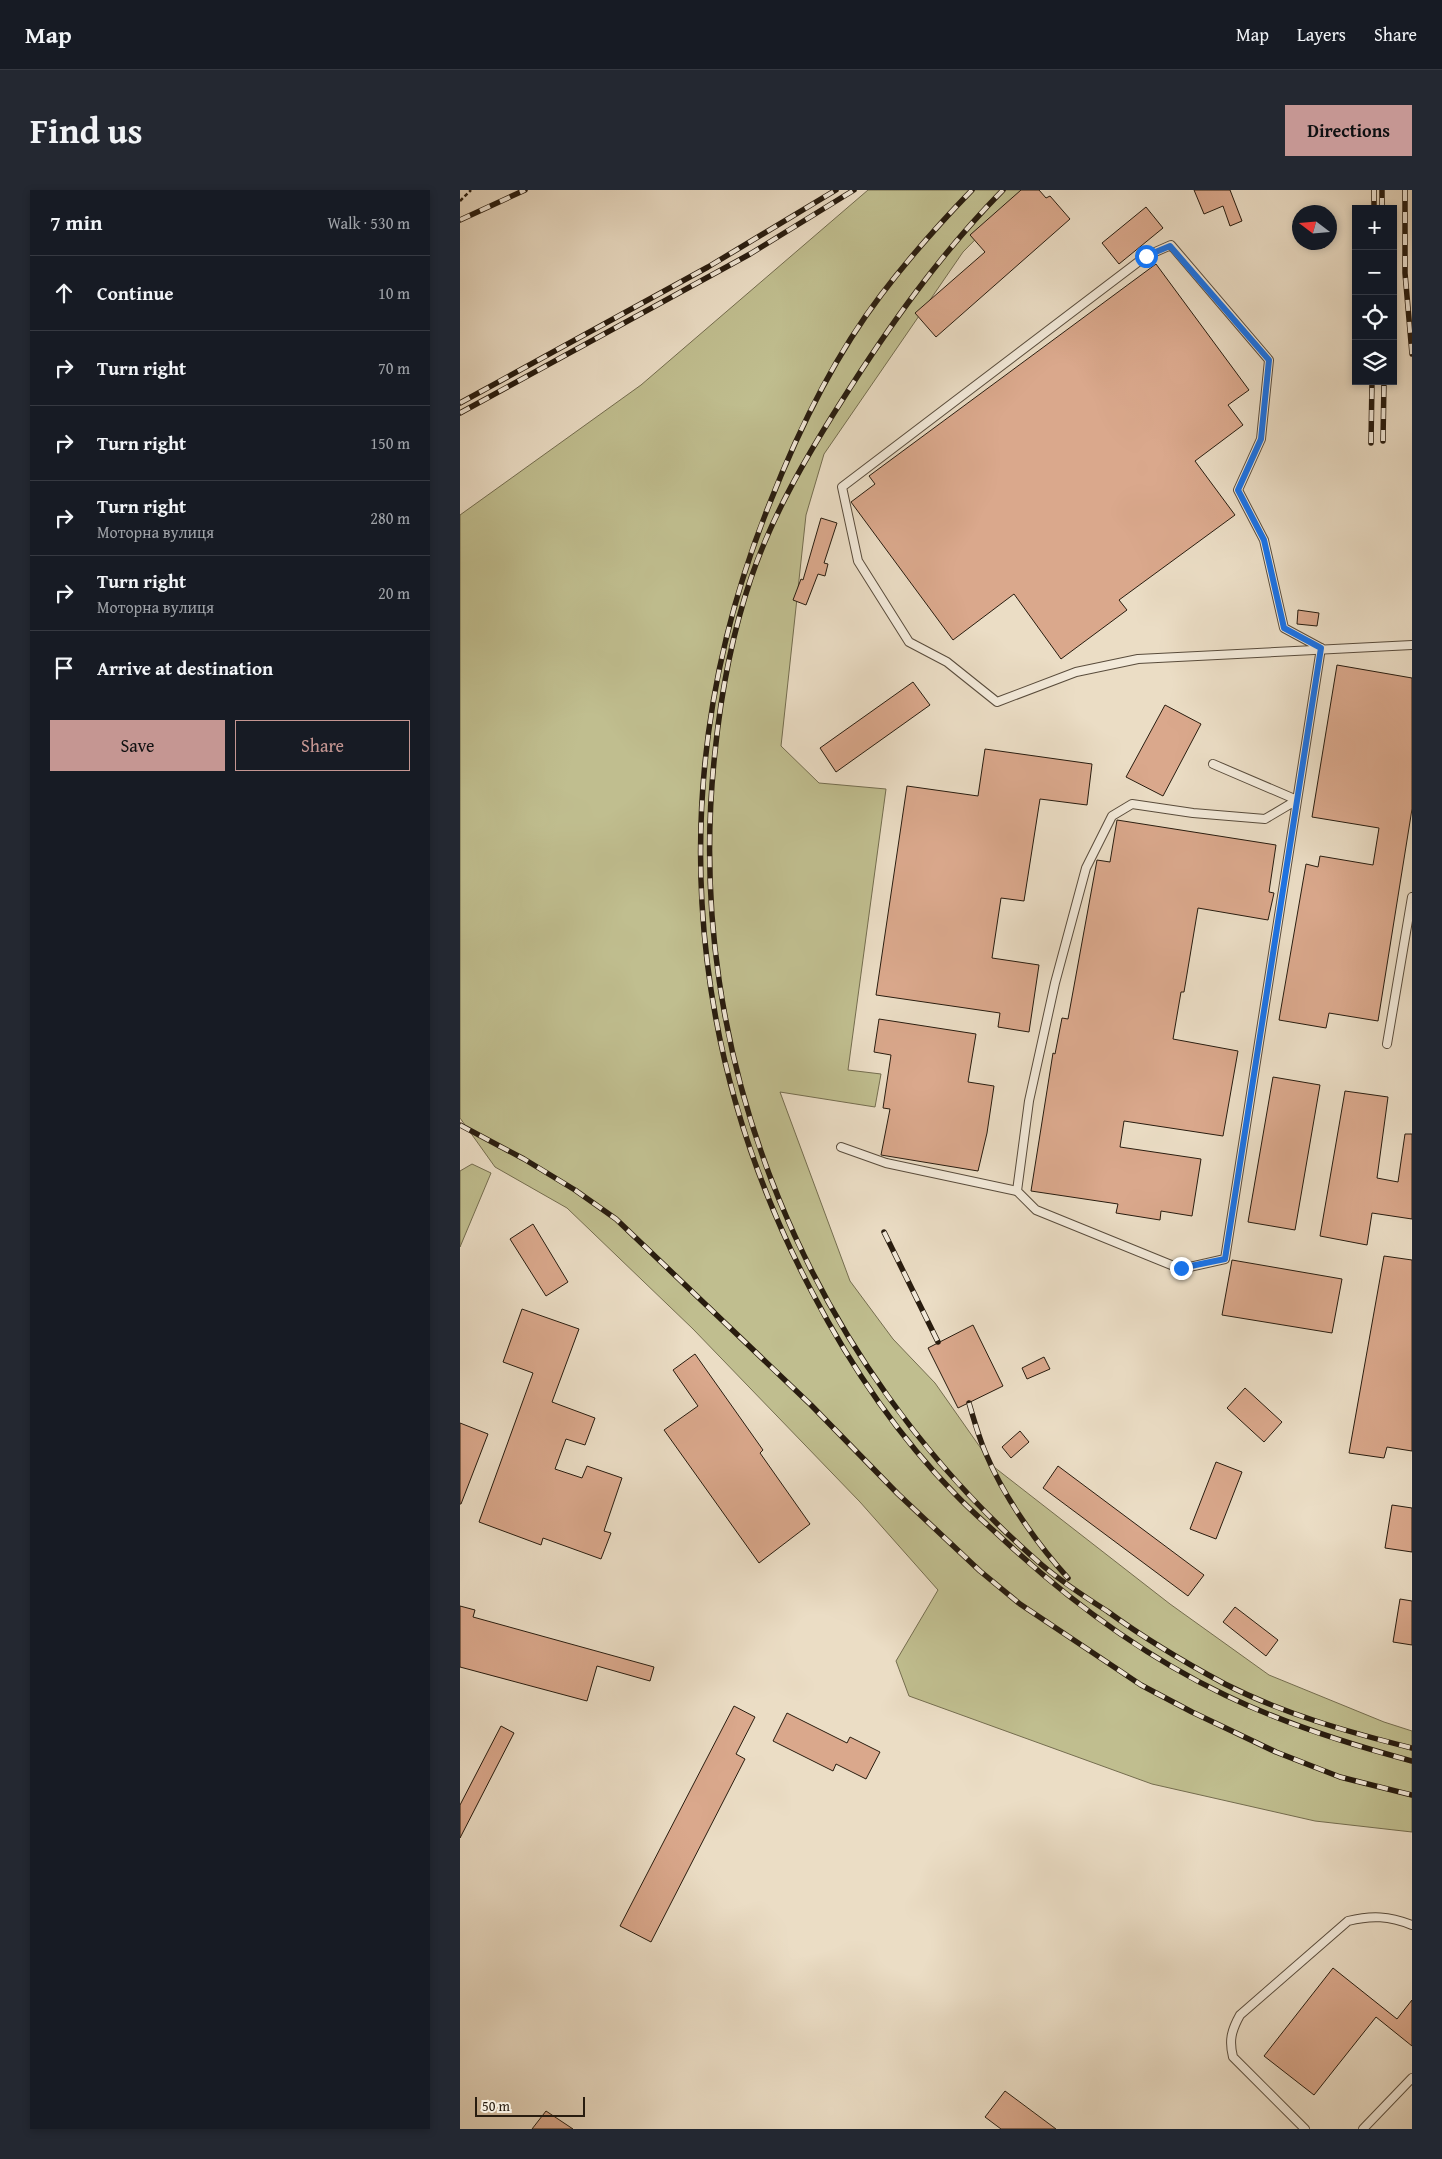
<!DOCTYPE html>
<html lang="en">
<head>
<meta charset="utf-8">
<style>
	:root { --surface:#171b24; --page:#242831; --text:#f1f3f6; --muted:#9ea1a6; --line:#363941; --accent:#c59692 }
	body { margin:0; font-family:"Gentium Book Plus",serif; background:var(--page); color:var(--text) }
	.controls { position:absolute; right:15px; top:15px; display:grid; overflow:hidden; border-radius:0px; box-shadow:0 2px 8px #0003 }
	.controls button { width:45px; height:45px; display:grid; place-items:center; padding:0; border:0; border-bottom:1px solid var(--line); background:var(--surface); color:var(--text); font:25px sans-serif }
	.compass { position:absolute; left:832px; top:15px; width:45px; height:45px; border-radius:50%; background:var(--surface); box-shadow:0 2px 8px #0003; rotate:286deg }
	.scale { position:absolute; left:15px; bottom:12px; width:110px; box-sizing:border-box; padding-left:5px; border:2px solid #281c0f; border-top:0; font-size:14px; line-height:18px; white-space:nowrap; color:#281c0f; -webkit-text-stroke:4px #f2e9d9; paint-order:stroke }
	.stop { position:absolute; width:15px; height:15px; margin:-11px; border:4px solid #1a73e8; border-radius:50%; background:#fff }
	.stop.end { background:#1a73e8; border-color:#fff; box-shadow:0 1px 5px #0008 }
	.list { margin:0; padding:0; list-style:none }
	h2 { display:flex; justify-content:space-between; align-items:center; height:65px; margin:0; padding:0 20px; font-size:21px }
	h2 small { font-size:16px; font-weight:400; color:var(--muted) }
	.list li { display:grid; grid-template-columns:32px 1fr auto; gap:15px; align-items:center; box-sizing:border-box; height:75px; padding:0 20px; border-top:1px solid var(--line) }
	.list b { display:block; font-size:19px; white-space:nowrap }
	.list p { margin:0; font-size:16px; white-space:nowrap; color:var(--muted) }
	.list em { font-size:16px; font-style:normal; color:var(--muted) }
	.actions { display:flex; gap:10px; padding:15px 20px }
	.actions a { flex:1; padding:11px 0; border:1px solid var(--accent); border-radius:0px; text-align:center; font-size:18px; color:var(--accent) }
	.actions .main { background:var(--accent); color:#111 }
	.icon { flex:none; width:28px; height:28px; fill:none; stroke:currentColor; stroke-width:2; stroke-linecap:round; stroke-linejoin:round }
	.map { position:relative; flex:none; width:952px; height:1939px; overflow:hidden; border-radius:0px }
	header { display:flex; align-items:center; gap:30px; box-sizing:border-box; height:70px; padding:0 25px; background:var(--surface); border-bottom:1px solid var(--line) }
	header strong { font-size:24px }
	nav { display:flex; gap:28px; margin-inline-start:auto; font-size:18px }
	.intro { display:flex; align-items:center; justify-content:space-between; box-sizing:border-box; height:120px; padding:0 30px }
	h1 { margin:0; font-size:35px }
	.button { padding:12px 22px; border-radius:0px; background:var(--accent); color:#111; font-size:18px; font-weight:700 }
	main { display:flex; gap:30px; padding:0 30px }
	aside { flex:1; background:var(--surface); border-radius:0px; box-shadow:0 2px 8px #0003 }
	.map>svg:first-child { display:block }
	.green { fill:#c0be8f; stroke:#746d4f }
	.building { fill:#daa88c; stroke:#281c0f }
	.lines { fill:none; stroke-linecap:round; stroke-linejoin:round }
	.lane-casing { stroke:#594c3c; stroke-width:10 }
	.path { stroke:#281c0f; stroke-width:2.5; stroke-dasharray:4 2.5; stroke-linecap:butt }
	.lane { stroke:#f2e9d9; stroke-width:8 }
	.rail-casing { stroke:#281c0f; stroke-width:5.5 }
	.rail { stroke:#f2e9d9; stroke-width:4; stroke-dasharray:11; stroke-linecap:butt }
	.route { stroke:#1a73e8; stroke-width:6 }
</style>
</head>
<body>
<header>
<strong>Map</strong>
<nav><a>Map</a><a>Layers</a><a>Share</a></nav>
</header>
<div class="intro"><h1>Find us</h1><a class="button">Directions</a></div>
<main>
<aside>
<h2>7 min<small>Walk · 530 m</small></h2>
<ul class="list">
<li><svg class="icon" aria-label="ahead" viewBox="0 0 24 24"><path d="M12 20V5M6 11l6-6 6 6"/></svg><div><b>Continue</b></div><em>10 m</em></li>
<li><svg class="icon" aria-label="right" viewBox="0 0 24 24"><path d="M7 20v-9h11M14 6l5 5-5 5"/></svg><div><b>Turn right</b></div><em>70 m</em></li>
<li><svg class="icon" aria-label="right" viewBox="0 0 24 24"><path d="M7 20v-9h11M14 6l5 5-5 5"/></svg><div><b>Turn right</b></div><em>150 m</em></li>
<li><svg class="icon" aria-label="right" viewBox="0 0 24 24"><path d="M7 20v-9h11M14 6l5 5-5 5"/></svg><div><b>Turn right</b><p>Моторна вулиця</p></div><em>280 m</em></li>
<li><svg class="icon" aria-label="right" viewBox="0 0 24 24"><path d="M7 20v-9h11M14 6l5 5-5 5"/></svg><div><b>Turn right</b><p>Моторна вулиця</p></div><em>20 m</em></li>
<li><svg class="icon" aria-label="arrive" viewBox="0 0 24 24"><path d="M6 21V4h12l-3 4 3 4H6"/></svg><div><b>Arrive at destination</b></div></li>
</ul>
<div class="actions"><a class="main">Save</a><a>Share</a></div>
</aside>
<div class="map">
<svg width="952" height="1939" viewBox="0 0 952 1939">
	<rect width="100%" height="100%" fill="#ebddc5"/>
	<filter id="stains"><feTurbulence type="fractalNoise" baseFrequency=".004" numOctaves="4"/><feColorMatrix values="0 0 0 0 .2 0 0 0 0 .09 0 0 0 0 .02 0 0 0 .5 -.17"/></filter>
	<radialGradient id="worn" r=".72"><stop offset=".6" stop-color="#630" stop-opacity="0"/><stop offset="1" stop-color="#630" stop-opacity=".3"/></radialGradient>
	<g class="green">
		<path d="M408 0H564L503 62 364 264 346 325 321 556 359 593 426 599 388 880 421 884 415 917 320 902 390 1091 433 1149 475 1193 534 1277 710 1414 809 1485 924 1532 952 1541V1642L855 1631 692 1594 449 1506 436 1471 478 1400 400 1312 233 1139 107 1018 35 977 0 928V325L181 195Z"/>
		<path d="M12 974 31 983 0 1057V981Z"/>
	</g>
	<g class="building">
		<path d="M561 0H579L586 8 590 6 610 29 476 147 455 123 525 62 510 45Z"/>
		<path d="M734 0H770L782 31 770 36 763 16 744 24Z"/>
		<path d="M686 17 703 38 659 74 642 53Z"/>
		<path d="M696 74 789 200 768 215 783 235 735 271 775 325 659 410 667 420 601 469 554 404 493 450 391 312 415 294 409 286Z"/>
		<path d="M361 328 377 333 364 373 368 374 365 386 358 384 346 415 333 410 341 389 343 390Z"/>
		<path d="M838 420 859 423 857 436 837 434Z"/>
		<path d="M877 475 952 488V619L918 831 869 823 866 838 819 830 846 674 858 677 860 666 913 675 919 638 852 627Z"/>
		<path d="M453 492 470 515 376 582 360 558Z"/>
		<path d="M705 515 741 534 703 606 666 587Z"/>
		<path d="M525 559 632 574 627 615 580 609 564 711 541 708 532 768 579 775 569 842 538 837 540 823 416 805 447 596 518 606Z"/>
		<path d="M657 630 816 655 809 702 814 703 808 730 738 718 724 802H721L713 849 778 861 763 946 664 931 660 957 741 969 732 1026 701 1021 700 1030 656 1023 658 1014 571 1001 593 863 595 864 602 828 608 829 637 670 650 672Z"/>
		<path d="M419 829 516 844 508 892 534 896 527 943 518 981 421 965 430 919 423 918 431 865 414 862Z"/>
		<path d="M813 887 860 895 835 1040 788 1032Z"/>
		<path d="M885 901 928 907 917 988 938 992 945 944H952V1029L912 1023 907 1055 860 1046Z"/>
		<path d="M73 1034 108 1092 86 1106 50 1049Z"/>
		<path d="M924 1066 952 1070V1261L927 1257 924 1268 889 1263Z"/>
		<path d="M772 1070 882 1089 872 1143 762 1125Z"/>
		<path d="M62 1119 119 1139 92 1212 135 1228 125 1255 106 1249 95 1279 122 1288 127 1276 162 1288 144 1341 151 1343 141 1369 83 1348 81 1355 19 1332 73 1183 43 1172Z"/>
		<path d="M513 1135 543 1196 498 1218 468 1158Z"/>
		<path d="M235 1164 303 1260 300 1263 350 1334 299 1373 204 1240 238 1216 213 1180Z"/>
		<path d="M584 1167 590 1179 567 1189 562 1178Z"/>
		<path d="M785 1198 822 1232 804 1252 767 1218Z"/>
		<path d="M0 1233 28 1244 1 1314H0Z"/>
		<path d="M560 1241 569 1252 551 1268 542 1257Z"/>
		<path d="M756 1272 782 1282 756 1349 730 1339Z"/>
		<path d="M598 1276 744 1385 728 1406 583 1298Z"/>
		<path d="M932 1315 952 1318V1362L925 1358Z"/>
		<path d="M940 1409 952 1411V1455L933 1452Z"/>
		<path d="M0 1416 15 1420 13 1427 194 1477 190 1491 137 1476 127 1511 0 1477Z"/>
		<path d="M775 1417 818 1450 806 1466 763 1432Z"/>
		<path d="M274 1516 295 1527 276 1564 285 1569 191 1752 160 1736Z"/>
		<path d="M327 1523 387 1553 390 1547 420 1562 406 1589 376 1574 373 1581 313 1551Z"/>
		<path d="M41 1536 54 1543 0 1648V1615Z"/>
		<path d="M873 1778 937 1829 952 1810V1856L916 1827 854 1905 804 1866Z"/>
		<path d="M545 1901 596 1939H541L525 1927Z"/>
		<path d="M86 1921 113 1939H72Z"/>
	</g>
	<g class="lines">
		<g class="lane-casing">
			<g id="lane">
				<path d="M861 458 824 438 804 350 778 300 801 249 809 170 711 55 686 66 382 297 398 371 449 452 487 472 537 512 616 482 678 469 952 455"/>
				<path d="M753 574 837 610 805 629 733 623 672 614 652 626 626 678 595 793 569 911 557 1001 576 1020 721 1079 765 1069 861 458"/>
				<path d="M927 854 952 707"/>
				<path d="M381 957 426 973 557 1001"/>
				<path d="M845 1939 773 1867C769 1851 771 1841 780 1825L888 1731C912 1725 929 1726 952 1735"/>
				<path d="M903 1939 952 1888"/>
			</g>
		</g>
		<path class="path" d="M0 11 11 0"/>
		<use href="#lane" class="lane"/>
		<g class="rail-casing">
			<g id="rail">
				<path d="M512 0C480 33 449 68 421 105 373 168 338 241 309 315 204 577 221 853 352 1102 390 1175 437 1245 495 1304 511 1321 529 1336 546 1352 611 1412 684 1466 765 1505 825 1534 888 1554 952 1571"/>
				<path d="M543 0C480 64 429 136 381 212 346 267 312 326 291 388 272 444 261 503 255 562 221 869 350 1175 582 1375 602 1392 625 1407 647 1421 684 1448 724 1472 765 1494 824 1524 888 1542 952 1558"/>
				<path d="M914 0V19"/>
				<path d="M945 0V83L952 164"/>
				<path d="M922 19V0"/>
				<path d="M0 30 65 0"/>
				<path d="M0 213 248 77 376 0"/>
				<path d="M0 223 290 64 394 0"/>
				<path d="M923 251 924 191"/>
				<path d="M911 253 912 191"/>
				<path d="M0 935 64 969 115 1000 156 1029 351 1215 438 1304 520 1381 560 1414 681 1495 732 1522 816 1562 880 1587 952 1605"/>
				<path d="M424 1042 478 1152"/>
				<path d="M509 1213C514 1230 519 1248 526 1264 544 1307 577 1354 608 1388"/>
			</g>
		</g>
		<use href="#rail" class="rail"/>
	</g>
	<g class="lines">
		<path class="route" d="M686 66 710 56 809 170 801 249 778 300 804 350 824 438 861 458 765 1069 721 1078"/>
	</g>
	<rect width="100%" height="100%" filter="url(#stains)"/>
	<rect width="100%" height="100%" fill="url(#worn)"/>
</svg>
<div class="controls">
<button>+</button>
<button>−</button>
<button><svg class="icon" aria-label="locate" viewBox="0 0 24 24"><circle cx="12" cy="12" r="6"/><path d="M12 2v4M12 18v4M2 12h4M18 12h4"/></svg></button>
<button><svg class="icon" aria-label="layers" viewBox="0 0 24 24"><path d="M12 4l9 5-9 5-9-5zM3 14l9 5 9-5"/></svg></button>
</div>
<svg class="compass" viewBox="-18 -18 36 36"><path d="M0-13l5 13h-10z" fill="#e53935"/><path d="M0 13l5-13h-10z" fill="#9ea1a6"/></svg>
<div class="scale">50 m</div>
<div class="stop" style="left:686px;top:66px"></div>
<div class="stop end" style="left:721px;top:1078px"></div>
</div>
</main>
</body>
</html>
